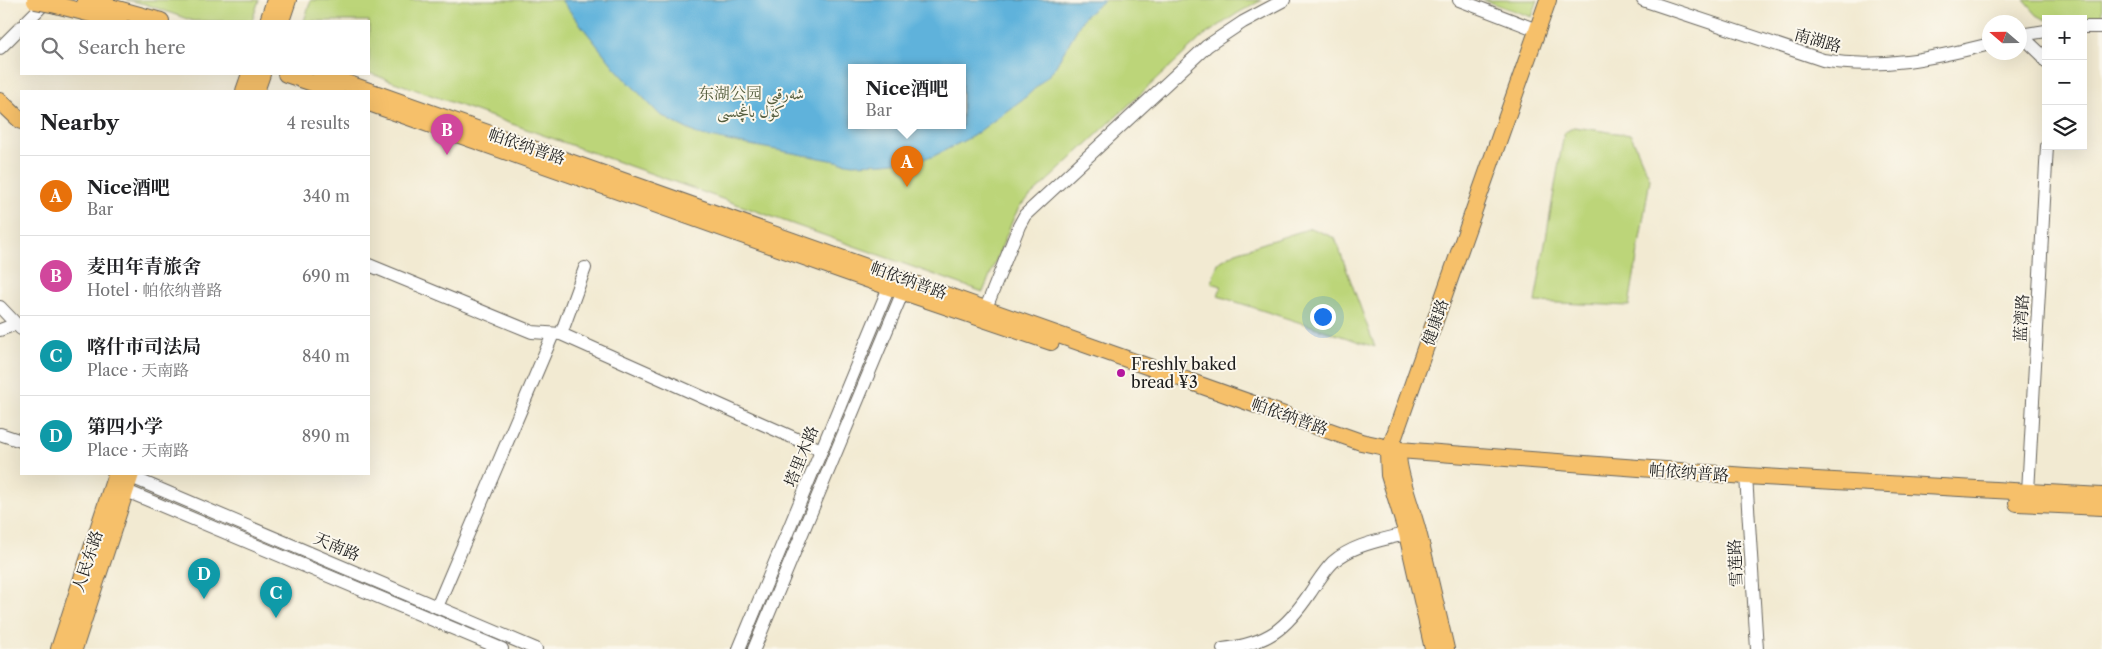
<!DOCTYPE html>
<html lang="en">
<head>
<meta charset="utf-8">
<style>
	:root { --surface:#fff; --page:#f2f2f2; --text:#202124; --muted:#757577; --line:#e0e0e0; --accent:#db2777 }
	body { margin:0; font-family:"Libre Caslon Text",Amiri,"Noto Serif SC",serif; background:var(--page); color:var(--text) }
	.controls { position:absolute; right:15px; top:15px; display:grid; overflow:hidden; border-radius:0px; box-shadow:0 5px 20px #0002 }
	.controls button { width:45px; height:45px; display:grid; place-items:center; padding:0; border:0; border-bottom:1px solid var(--line); background:var(--surface); color:var(--text); font:25px sans-serif }
	.compass { position:absolute; left:1982px; top:15px; width:45px; height:45px; border-radius:50%; background:var(--surface); box-shadow:0 5px 20px #0002; rotate:290deg }
	.you { position:absolute; left:1322px; top:316px; width:18px; height:18px; margin:-12px; border:4px solid #fff; border-radius:50%; background:#1a73e8; box-shadow:0 0 0 8px #1a73e833 }
	.badge { display:grid; place-items:center; width:32px; height:32px; border-radius:50%; background:var(--accent); color:#fff; font-size:16px; font-weight:700 }
	.pin { position:absolute; translate:-50% -41px; filter:drop-shadow(0 1px 2px #0008) }
	.pin::after { content:''; position:absolute; top:26px; width:18px; height:15px; background:inherit; clip-path:polygon(0 0,100% 0,50% 100%) }
	.popup { position:absolute; left:848px; top:64px; width:118px; height:65px; box-sizing:border-box; display:grid; place-content:center; border-radius:0px; background:var(--surface); filter:drop-shadow(0 1px 4px #0005); font-size:16px; white-space:nowrap; color:var(--muted) }
	.popup b { font-size:19px; color:var(--text) }
	.popup::after { content:''; position:absolute; left:50%; top:100%; margin-left:-10px; border:10px solid transparent; border-top-color:var(--surface) }
	.list { margin:0; padding:0; list-style:none }
	h2 { display:flex; justify-content:space-between; align-items:center; height:65px; margin:0; padding:0 20px; font-size:21px }
	h2 small { font-size:16px; font-weight:400; color:var(--muted) }
	.list li { display:grid; grid-template-columns:32px 1fr auto; gap:15px; align-items:center; box-sizing:border-box; height:80px; padding:0 20px; border-top:1px solid var(--line) }
	.list b { display:block; font-size:19px; white-space:nowrap }
	.list p { margin:0; font-size:16px; white-space:nowrap; color:var(--muted) }
	.list em { font-size:16px; font-style:normal; color:var(--muted) }
	.icon { flex:none; width:28px; height:28px; fill:none; stroke:currentColor; stroke-width:2; stroke-linecap:round; stroke-linejoin:round }
	.map { position:relative; flex:none; width:2102px; height:649px; overflow:hidden }
	.search { position:absolute; background:var(--surface); box-shadow:0 5px 20px #0002; left:20px; top:20px; width:350px; height:55px; display:flex; align-items:center; gap:12px; box-sizing:border-box; padding:0 18px; border-radius:0px; color:var(--muted); font-size:19px }
	.panel { position:absolute; background:var(--surface); box-shadow:0 5px 20px #0002; left:20px; top:90px; width:350px; height:385px; border-radius:0px }
	.map>svg:first-child { display:block }
	.green { fill:#bcd579; stroke:#6c784a; fill-rule:evenodd }
	.water { fill:#5fb2db; stroke:#3e677c; fill-rule:evenodd }
	.lines { fill:none; stroke-linecap:round; stroke-linejoin:round }
	.minor-casing { stroke:#67645c; stroke-width:14 }
	.major-casing { stroke:#67645c; stroke-width:18 }
	.minor { stroke:#fff; stroke-width:12 }
	.major { stroke:#f6c06b; stroke-width:16 }
	.major-bridge-casing { stroke:#67645c; stroke-width:18; stroke-linecap:butt }
	.major-bridge { stroke:#f6c06b; stroke-width:16 }
	.poi-dot { fill:#b5179e; stroke:#fbf7ec; stroke-width:2 }
	.labels { text-anchor:middle; stroke-width:4; stroke-linejoin:round; paint-order:stroke }
	.street-label { font-size:16px; fill:#1c1c1c; stroke:#fbf7ec }
	.park-label { font-size:16px; fill:#545d3d; stroke:#fbf7ec }
	.poi-label { font-size:16px; fill:#1c1c1c; stroke:#fbf7ec; text-anchor:start }
</style>
</head>
<body>
<div class="map">
<svg width="2102" height="649" viewBox="0 0 2102 649">
	<rect width="100%" height="100%" fill="#fbf7ec"/>
	<filter id="ink" filterUnits="userSpaceOnUse"><feTurbulence type="fractalNoise" baseFrequency=".02" numOctaves="2"/><feDisplacementMap in="SourceGraphic" scale="10" xChannelSelector="R" yChannelSelector="G"/><feConvolveMatrix kernelMatrix="1 2 1 2 8 2 1 2 1" color-interpolation-filters="sRGB"/></filter>
	<filter id="wash" filterUnits="userSpaceOnUse"><feTurbulence type="fractalNoise" baseFrequency=".0096" numOctaves="4" result="noise"/><feDisplacementMap in="SourceGraphic" scale="20" xChannelSelector="R" yChannelSelector="G"/><feGaussianBlur stdDeviation="1.12" result="paint"/><feColorMatrix in="noise" values="0 0 0 0 0 0 0 0 0 0 0 0 0 0 0 0 0 1.4 0 .05"/><feComposite in="paint" operator="in"/></filter>
	<g filter="url(#wash)">
		<rect width="100%" height="100%" fill="#f2ead2"/>
		<g class="green">
			<path d="M126 0H259L252 21H193L145 4Z"/>
			<path d="M311 0H1262L1238 13 1202 37 1020 206 1014 217 983 292 369 73V21H304ZM852 68H962V126H852Z"/>
			<path d="M1483 0H1538L1532 17Z"/>
			<path d="M2024 0H2102V20L2046 19V20L2037 15Z"/>
			<path d="M1574 127 1631 135 1650 179 1629 306 1535 302 1564 133Z"/>
			<path d="M1311 228 1335 238 1375 347 1218 296 1221 286 1211 283 1218 263 1236 252Z"/>
		</g>
		<path class="water" d="M561 0H1105L1084 17 1053 71 1027 96 973 136 932 157 885 163 852 164 728 141 697 134 673 122 659 114 615 68ZM852 68H962V126H852Z"/>
	</g>
	<g filter="url(#ink)">
		<g class="lines">
			<g class="minor-casing">
				<g id="minor">
					<path d="M1459 0 1537 30"/>
					<path d="M1643 0 1823 60C1879 70 1935 58 1990 44"/>
					<path d="M27 21 48 0"/>
					<path d="M2083 27H2102"/>
					<path d="M2020 35 2046 31"/>
					<path d="M2021 35 2042 55 2046 62"/>
					<path d="M0 48 21 27"/>
					<path d="M369 265 532 332 561 334 821 450"/>
					<path d="M0 307 21 329"/>
					<path d="M986 308 1019 226 1025 215 1207 46 1243 22 1284 0"/>
					<path d="M0 330 16 324"/>
					<path d="M561 334 585 268"/>
					<path d="M0 434 21 441"/>
					<path d="M124 474 536 649"/>
					<path d="M1746 476 1757 649"/>
					<path d="M117 487 502 649"/>
					<path d="M2028 492 2047 146"/>
					<path d="M437 607 553 334"/>
					<path d="M739 649 892 280"/>
					<path d="M754 649 906 284"/>
					<path d="M1223 649C1268 643 1285 630 1310 593 1317 583 1324 571 1333 562 1356 542 1387 540 1415 531"/>
				</g>
			</g>
			<g class="major-casing">
				<g id="major">
					<path d="M85 0 161 21"/>
					<path d="M56 5 119 21"/>
					<path d="M268 21 275 0"/>
					<path d="M281 21 288 0"/>
					<path d="M286 74 336 91"/>
					<path d="M321 74 1361 442 1399 450 1746 476 2102 496"/>
					<path d="M244 91 250 74"/>
					<path d="M256 91 262 74"/>
					<path d="M0 101 21 121"/>
					<path d="M369 103 889 287 1051 342"/>
					<path d="M1399 450C1394 465 1414 514 1418 532 1428 571 1437 610 1446 649"/>
					<path d="M2017 503 2102 507"/>
					<path d="M59 649 116 474"/>
					<path d="M74 649 131 474"/>
					<path d="M1433 649 1407 534 1389 475 1388 454 1548 0"/>
				</g>
			</g>
			<use href="#minor" class="minor"/>
			<use href="#major" class="major"/>
			<g class="major-bridge-casing">
				<path id="major-bridge" d="M35 1 56 5"/>
			</g>
			<use href="#major-bridge" class="major-bridge"/>
		</g>
	</g>
	<circle class="poi-dot" cx="1121" cy="373" r="5"/>
	<g class="labels">
		<g class="street-label">
			<text transform="translate(1818 40) rotate(16)" y="6">南湖路</text>
			<text transform="translate(527 146) rotate(19)" y="6">帕依纳普路</text>
			<text transform="translate(909 280) rotate(20)" y="6">帕依纳普路</text>
			<text transform="translate(2021 318) rotate(-87)" y="6">蓝湾路</text>
			<text transform="translate(1435 322) rotate(-71)" y="6">健康路</text>
			<text transform="translate(1290 416) rotate(20)" y="6">帕依纳普路</text>
			<text transform="translate(801 456) rotate(-68)" y="6">塔里木路</text>
			<text transform="translate(1689 472) rotate(4)" y="6">帕依纳普路</text>
			<text transform="translate(337 546) rotate(23)" y="6">天南路</text>
			<text transform="translate(87 561) rotate(-72)" y="6">人民东路</text>
			<text transform="translate(1735 563) rotate(-93)" y="6">雪莲路</text>
		</g>
		<g class="park-label">
			<text x="751" y="99">东湖公园 شەرقىي<tspan x="751" dy="18">كۆل باغچىسى</tspan></text>
		</g>
		<g class="poi-label">
			<text x="1131" y="370">Freshly baked<tspan x="1131" dy="18">bread ¥3</tspan></text>
		</g>
	</g>
</svg>
<div class="controls">
<button>+</button>
<button>−</button>
<button><svg class="icon" aria-label="layers" viewBox="0 0 24 24"><path d="M12 4l9 5-9 5-9-5zM3 14l9 5 9-5"/></svg></button>
</div>
<svg class="compass" viewBox="-18 -18 36 36"><path d="M0-13l5 13h-10z" fill="#e53935"/><path d="M0 13l5-13h-10z" fill="#757577"/></svg>
<div class="you"></div>
<div class="pin badge" style="left:907px;top:187px;background:#e8710a">A</div>
<div class="popup"><b>Nice酒吧</b>Bar</div>
<div class="pin badge" style="left:447px;top:155px;background:#d1479c">B</div>
<div class="pin badge" style="left:276px;top:618px;background:#0f9aa8">C</div>
<div class="pin badge" style="left:204px;top:599px;background:#0f9aa8">D</div>
<div class="search"><svg class="icon" aria-label="search" viewBox="0 0 24 24"><circle cx="10" cy="10" r="6"/><path d="M15 15l6 6"/></svg>Search here</div>
<section class="panel">
<h2>Nearby<small>4 results</small></h2>
<ul class="list">
<li><span class="badge" style="background:#e8710a">A</span><div><b>Nice酒吧</b><p>Bar</p></div><em>340 m</em></li>
<li><span class="badge" style="background:#d1479c">B</span><div><b>麦田年青旅舍</b><p>Hotel · 帕依纳普路</p></div><em>690 m</em></li>
<li><span class="badge" style="background:#0f9aa8">C</span><div><b>喀什市司法局</b><p>Place · 天南路</p></div><em>840 m</em></li>
<li><span class="badge" style="background:#0f9aa8">D</span><div><b>第四小学</b><p>Place · 天南路</p></div><em>890 m</em></li>
</ul>
</section>
</div>
</body>
</html>
